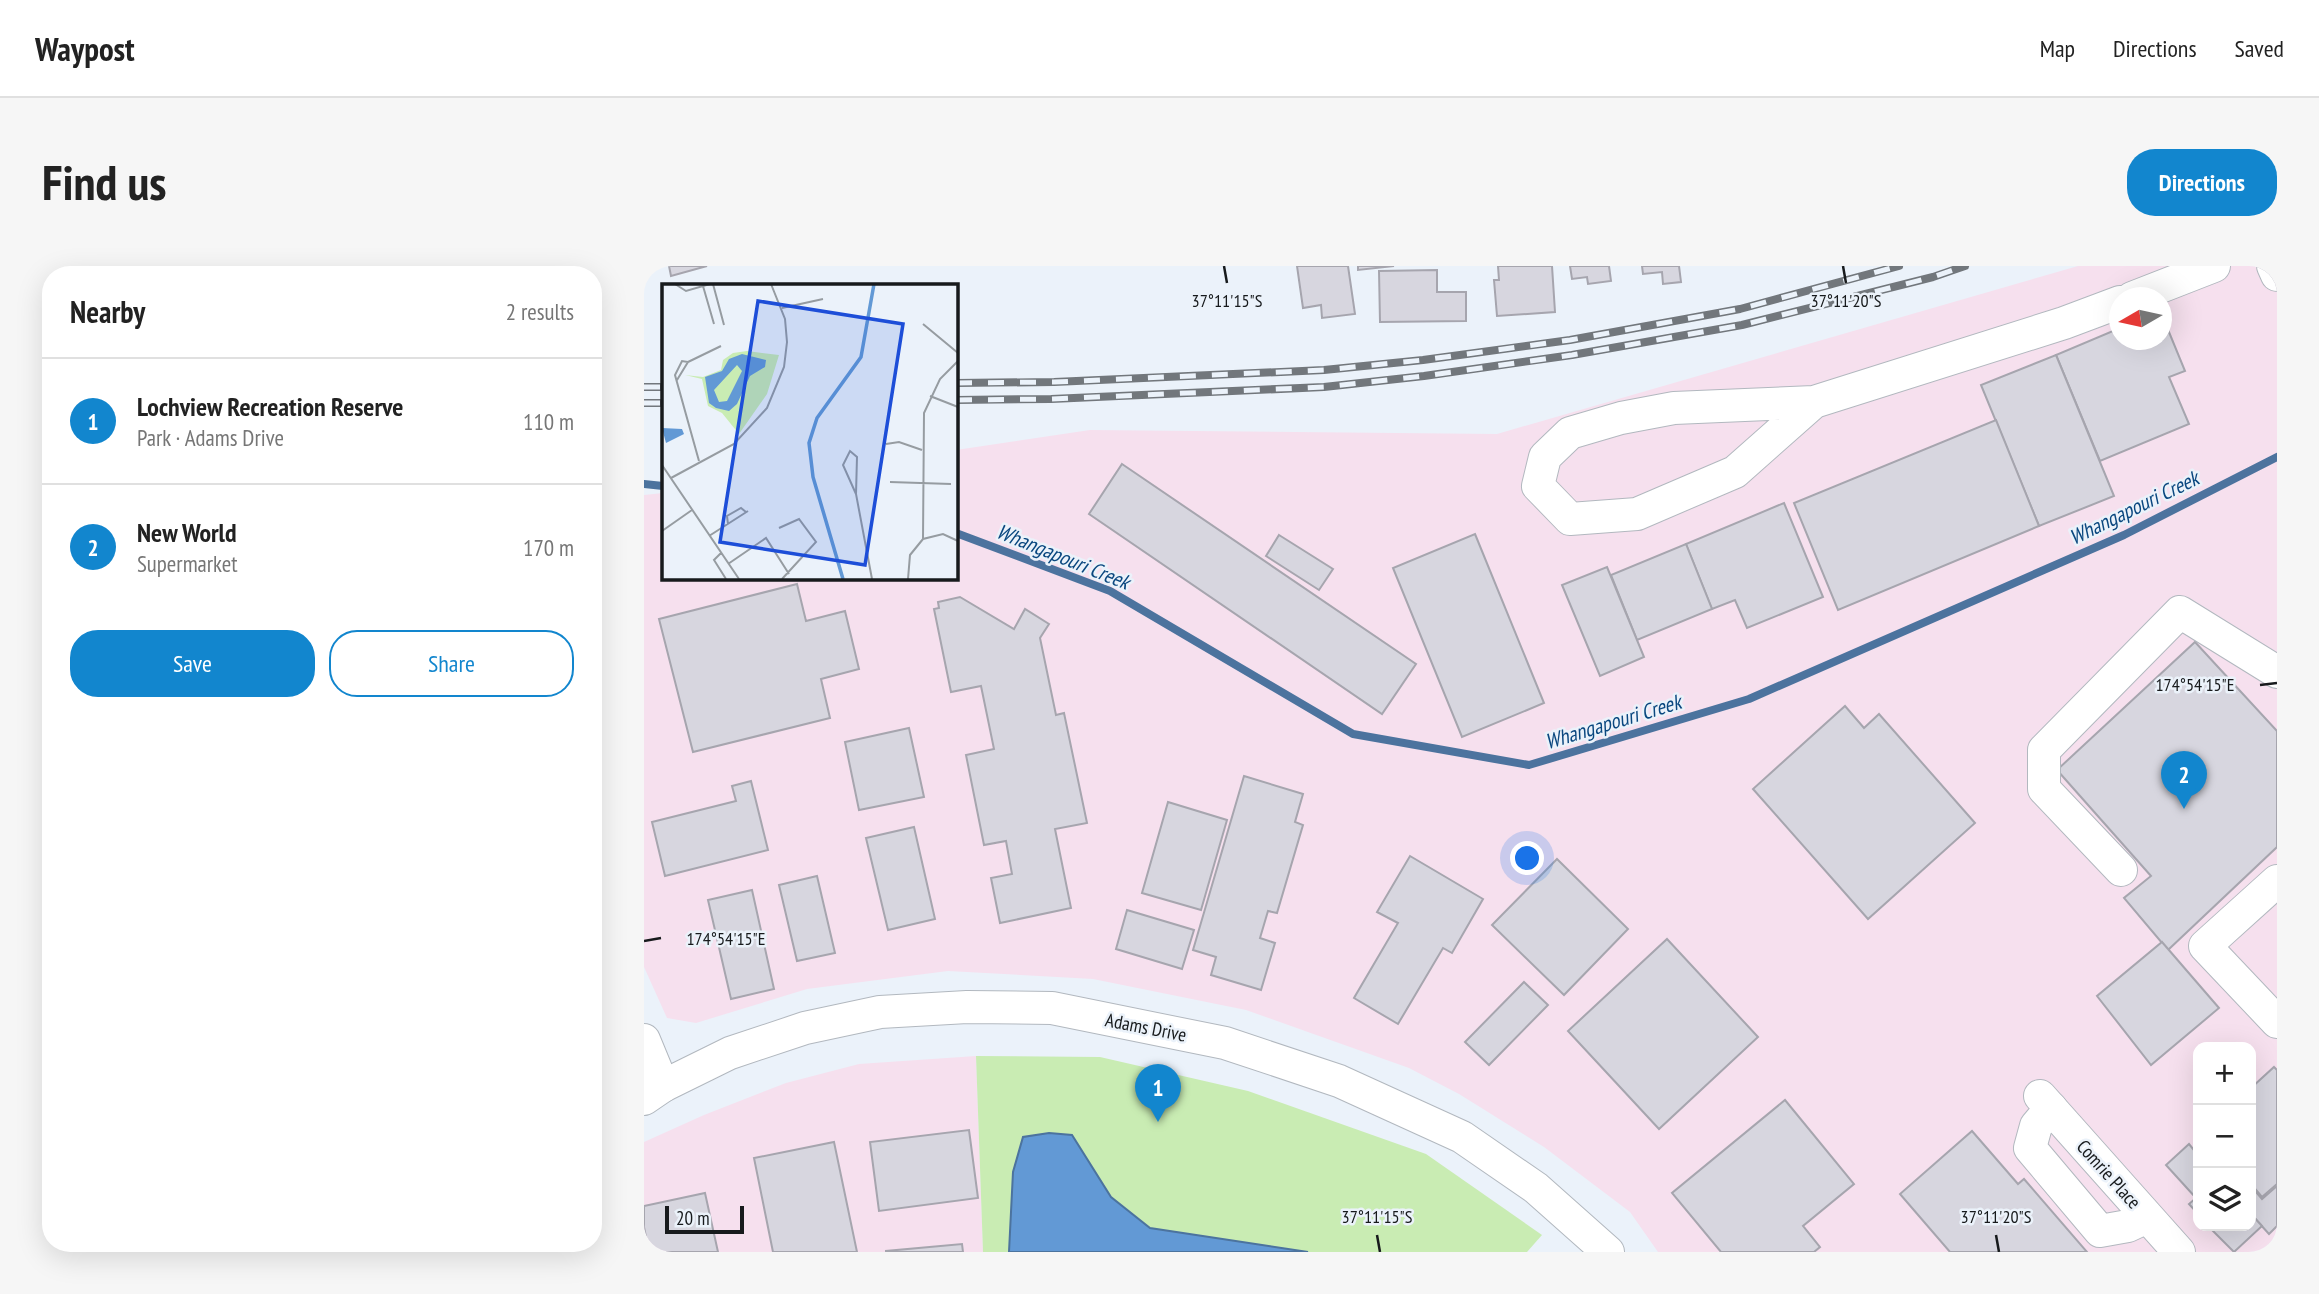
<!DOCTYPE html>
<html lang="en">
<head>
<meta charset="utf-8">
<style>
	:root { --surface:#fff; --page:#f6f6f6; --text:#222; --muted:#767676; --line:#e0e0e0; --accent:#1286ce }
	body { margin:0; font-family:"PT Sans Narrow",sans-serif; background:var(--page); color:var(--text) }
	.controls { position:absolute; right:21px; bottom:21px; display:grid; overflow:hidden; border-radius:14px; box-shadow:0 7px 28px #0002 }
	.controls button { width:63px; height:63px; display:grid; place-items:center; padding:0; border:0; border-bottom:2px solid var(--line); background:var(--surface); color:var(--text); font:35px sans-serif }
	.compass { position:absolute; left:1465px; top:21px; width:63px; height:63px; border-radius:50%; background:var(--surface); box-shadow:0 7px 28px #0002; rotate:261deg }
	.scale { position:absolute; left:21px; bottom:18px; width:79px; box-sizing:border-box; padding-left:7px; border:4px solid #171a1c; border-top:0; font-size:19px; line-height:24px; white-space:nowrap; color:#171a1c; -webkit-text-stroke:5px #ebf2fa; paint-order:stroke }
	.you { position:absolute; left:884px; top:593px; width:24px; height:24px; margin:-18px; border:5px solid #fff; border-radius:50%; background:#1a73e8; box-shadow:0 0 0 10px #1a73e833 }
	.badge { display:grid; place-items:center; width:46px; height:46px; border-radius:50%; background:var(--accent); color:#fff; font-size:23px; font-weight:700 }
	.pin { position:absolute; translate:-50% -58px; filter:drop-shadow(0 2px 4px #0008) }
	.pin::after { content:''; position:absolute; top:37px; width:24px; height:21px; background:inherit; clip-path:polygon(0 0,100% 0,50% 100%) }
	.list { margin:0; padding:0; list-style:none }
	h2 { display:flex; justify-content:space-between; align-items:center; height:91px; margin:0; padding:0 28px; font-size:30px }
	h2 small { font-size:23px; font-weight:400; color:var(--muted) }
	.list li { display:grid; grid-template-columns:46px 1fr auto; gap:21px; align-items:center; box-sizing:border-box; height:126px; padding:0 28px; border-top:2px solid var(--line) }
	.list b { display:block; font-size:26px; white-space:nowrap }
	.list p { margin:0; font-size:23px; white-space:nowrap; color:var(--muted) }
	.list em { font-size:23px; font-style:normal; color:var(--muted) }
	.actions { display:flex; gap:14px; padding:21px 28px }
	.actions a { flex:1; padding:16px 0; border:2px solid var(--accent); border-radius:28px; text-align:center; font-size:24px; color:var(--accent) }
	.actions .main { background:var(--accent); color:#fff }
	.icon { flex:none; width:38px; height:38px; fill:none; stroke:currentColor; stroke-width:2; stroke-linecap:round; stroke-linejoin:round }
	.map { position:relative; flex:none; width:1633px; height:986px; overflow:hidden; border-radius:28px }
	header { display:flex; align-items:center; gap:42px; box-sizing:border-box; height:98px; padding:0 35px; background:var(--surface); border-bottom:2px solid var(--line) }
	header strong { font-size:33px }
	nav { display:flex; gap:38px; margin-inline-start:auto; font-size:24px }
	.intro { display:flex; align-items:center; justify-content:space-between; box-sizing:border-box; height:168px; padding:0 42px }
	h1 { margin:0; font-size:49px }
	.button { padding:18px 32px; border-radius:28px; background:var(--accent); color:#fff; font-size:24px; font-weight:700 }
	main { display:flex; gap:42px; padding:0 42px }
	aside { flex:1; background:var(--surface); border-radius:28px; box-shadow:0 7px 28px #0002 }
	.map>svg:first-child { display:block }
	.industrial { fill:#f6e0ee; fill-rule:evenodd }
	.green { fill:#c9ecb3 }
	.water { fill:#6299d5; stroke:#4c739e; stroke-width:2 }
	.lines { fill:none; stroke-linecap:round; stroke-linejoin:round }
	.stream { stroke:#4c739e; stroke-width:8 }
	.building { fill:#d7d6df; stroke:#a6a5ae; stroke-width:2 }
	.minor-casing { stroke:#b2b8bf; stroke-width:34 }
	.minor { stroke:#fff; stroke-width:32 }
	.rail-casing { stroke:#72777c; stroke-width:8 }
	.rail { stroke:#ebf2fa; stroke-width:5; stroke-dasharray:16; stroke-linecap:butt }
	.ticks { fill:none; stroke:#171a1c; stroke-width:2.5 }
	.labels { text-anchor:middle; stroke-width:5; stroke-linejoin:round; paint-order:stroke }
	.street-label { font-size:19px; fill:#171a1c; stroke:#ebf2fa }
	.water-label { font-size:21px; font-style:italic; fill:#0a477f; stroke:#ebf2fa }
	.inset-river { fill:none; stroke:#6299d5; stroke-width:3.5 }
	.inset-road { fill:none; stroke:#969ca1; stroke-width:2 }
	.view { fill:#1d4ed8; fill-opacity:0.15; stroke:#1d4ed8; stroke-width:3.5 }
	.inset-edge { fill:none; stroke:#171a1c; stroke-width:3.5 }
	.ticks-label { font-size:18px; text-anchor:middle; fill:#171a1c; stroke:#ebf2fa; stroke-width:5; stroke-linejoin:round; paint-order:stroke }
</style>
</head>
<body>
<header>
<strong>Waypost</strong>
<nav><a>Map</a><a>Directions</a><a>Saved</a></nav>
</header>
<div class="intro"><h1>Find us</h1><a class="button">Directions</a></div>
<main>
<aside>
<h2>Nearby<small>2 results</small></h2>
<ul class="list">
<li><span class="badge">1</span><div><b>Lochview Recreation Reserve</b><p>Park · Adams Drive</p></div><em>110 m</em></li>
<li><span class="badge">2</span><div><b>New World</b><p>Supermarket</p></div><em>170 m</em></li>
</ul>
<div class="actions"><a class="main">Save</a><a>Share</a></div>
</aside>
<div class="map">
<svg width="1633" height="986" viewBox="0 0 1633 986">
	<rect width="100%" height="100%" fill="#ebf2fa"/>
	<g class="industrial">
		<path d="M1434 0H1633V977L1623 986H1014L986 946 900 881 815 828 765 802 602 744 449 713 304 705 163 723 52 757 23 752 0 701V229L19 227V312H312V184L446 164 853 168ZM1476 32H1518V74H1476ZM1554 781H1607V960H1554Z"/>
		<path d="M332 790 339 986H0V876L60 849 142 817 215 798Z"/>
	</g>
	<path class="green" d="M332 790 456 791 604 825 782 888 898 969 883 986H339Z"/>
	<path class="water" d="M405 867 428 869 467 931 506 962 664 986H365L369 906 379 871Z"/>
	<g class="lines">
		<g class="stream">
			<path d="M0 218 19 220"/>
			<path d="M312 267 466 325 709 468 885 499 1105 433 1480 269 1633 191"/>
		</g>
	</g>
	<g class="building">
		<path d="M25 0H63L27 10Z"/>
		<path d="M653 0H704L711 48 678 52 677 39 659 42Z"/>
		<path d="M714 0H750L714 4Z"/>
		<path d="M854 0H908L911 46 853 50 850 14H855Z"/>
		<path d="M926 0H965L967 15 944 18 943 11 928 13Z"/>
		<path d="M998 0H1035L1037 16 1019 18 1018 6 999 8Z"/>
		<path d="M793 4V26H822V55L736 56 735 5Z"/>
		<path d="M1518 49 1541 105 1525 111 1545 158 1456 195 1412 89 1476 62V74H1518Z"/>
		<path d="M1412 89 1470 230 1395 260 1337 119Z"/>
		<path d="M1352 154 1395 260 1194 344 1150 237Z"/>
		<path d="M478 198 772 398 738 448 445 248Z"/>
		<path d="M1140 237 1179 331 1103 362 1091 334 1068 343 1042 278Z"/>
		<path d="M831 268 900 437 818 471 749 302Z"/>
		<path d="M635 269 689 303 675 324 622 290Z"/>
		<path d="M1042 278 1068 343 993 374 967 309Z"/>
		<path d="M963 301 1000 391 956 410 918 319Z"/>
		<path d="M153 318 162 355 201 345 215 403 177 413 186 452 49 486 15 353Z"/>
		<path d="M316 331 370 363 381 343 405 358 396 372 412 449 420 447 443 557 411 563 427 642 356 657 347 612 368 608 362 575 340 579 322 489 350 483 337 420 307 426 290 343 295 342 294 336Z"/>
		<path d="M1551 376 1633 465V581L1524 684 1480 632 1507 610 1413 504Z"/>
		<path d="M1201 440 1220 462 1235 448 1331 557 1224 653 1109 523Z"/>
		<path d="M265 462 280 531 215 544 201 476Z"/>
		<path d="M600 510 659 528 651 556 659 559 633 647 624 645 616 672 631 677 617 724 567 709 572 691 549 684Z"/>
		<path d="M107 515 124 584 21 610 8 556 92 535 88 520Z"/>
		<path d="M524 536 583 554 557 644 498 627Z"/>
		<path d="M270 561 291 653 244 664 222 572Z"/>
		<path d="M766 590 839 633 808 687 799 682 754 758 710 732 754 657 733 646Z"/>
		<path d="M913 593 984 663 920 729 848 659Z"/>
		<path d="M173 610 191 687 153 695 135 619Z"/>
		<path d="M108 624 130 723 87 733 64 634Z"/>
		<path d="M483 644 550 664 538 703 472 683Z"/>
		<path d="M1023 673 1114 771 1015 863 924 765Z"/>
		<path d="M1518 676 1575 742 1507 799 1453 730Z"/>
		<path d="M880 716 904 739 845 799 821 776Z"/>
		<path d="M1630 801 1633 804V918L1618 931 1607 918V822Z"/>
		<path d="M1141 834 1210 918 1159 960 1176 981 1170 986H1077L1028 927Z"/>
		<path d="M325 864 334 932 235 945 226 876Z"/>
		<path d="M1328 865 1374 918 1380 913 1443 986H1306L1256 928Z"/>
		<path d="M190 876 213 986H129L110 892Z"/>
		<path d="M1545 878 1554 889V948L1545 938 1552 932 1522 899Z"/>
		<path d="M1607 920 1618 933 1633 920V960L1625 968 1607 948Z"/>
		<path d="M61 927 74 986H5L0 961V940Z"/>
		<path d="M1607 948 1618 960 1590 986 1564 960H1607Z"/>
		<path d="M318 978 319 986H242V985Z"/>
	</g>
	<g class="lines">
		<g class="minor-casing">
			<g id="minor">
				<path d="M1629 0 1633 9"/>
				<path d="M1488 32 1570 0"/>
				<path d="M1170 136 1091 206 993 248 926 253 894 220 901 191 926 167 977 152 1030 142 1170 136 1420 57 1476 36"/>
				<path d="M1477 604 1400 523V484L1536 346 1633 406"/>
				<path d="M1633 615 1561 680 1633 756"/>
				<path d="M0 774 19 820"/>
				<path d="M1396 830 1535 986"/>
				<path d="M0 833 19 820 86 787 161 762 236 746 323 741 408 742 581 777 695 815 818 871 892 922 964 986"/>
				<path d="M1407 842 1392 860 1386 882 1456 965 1484 960 1503 951"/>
			</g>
		</g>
		<use href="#minor" class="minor"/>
		<g class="rail-casing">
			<g id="rail">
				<path d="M312 117 410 116 680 104 779 94 926 74 1096 43 1255 0"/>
				<path d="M0 121H19"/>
				<path d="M312 134 407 133 680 121 780 110 928 89 1098 59 1289 11 1321 0"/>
				<path d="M0 137H19"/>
			</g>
		</g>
		<use href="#rail" class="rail"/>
	</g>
	<path class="ticks" d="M580 0 583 17M1199 0 1202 17M1616 419 1633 417M0 675 17 672M733 969 736 986M1352 969 1355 986"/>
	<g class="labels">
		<g class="street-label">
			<text transform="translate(502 761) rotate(11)" y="7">Adams Drive</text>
			<text transform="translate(1465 908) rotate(48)" y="7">Comrie Place</text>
		</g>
		<g class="water-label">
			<text transform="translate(1490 242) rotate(-26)" y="7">Whangapouri Creek</text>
			<text transform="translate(419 291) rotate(22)" y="7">Whangapouri Creek</text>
			<text transform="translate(969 456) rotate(-17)" y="7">Whangapouri Creek</text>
		</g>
	</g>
	<g transform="translate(18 18)">
		<rect width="296" height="296" fill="#ebf2fa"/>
		<path d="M85 67 117 71 105 110 77 150 60 129 46 122 40 95 23 91 41 93 59 86 61 76 71 69Z" fill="#c9ecb3"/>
		<path d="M80 70 104 76 103 83 88 92 75 120 67 127 54 124 47 119 43 93 60 87 67 75ZM75 81 80 87 65 117 57 118 52 106ZM0 144 20 145 22 150 4 159Z" fill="#6299d5" fill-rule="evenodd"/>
		<path class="inset-river" d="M181 295 151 193 147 159 155 134 199 73 212 0"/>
		<path class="inset-road" d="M13 0 24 7 48 0M51 0 62 41M41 2 52 40M120 24 161 15M261 40 296 69M26 78 59 62M15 96 26 78 20 77 13 91 37 177M268 112 296 123M224 160 237 158 260 166M0 181 77 295M9 194 72 160 105 124 122 83 125 58 123 35 109 0M228 198 289 200M194 210 181 181 188 167 195 173 194 210 210 295M66 240 65 232 79 224 84 228M117 244 137 235 154 258 120 295M0 247 30 226M47 252 86 227M261 255 262 129 278 95 296 77M59 269 52 276 64 295M66 280 104 254 127 290M246 295 248 271 261 255 281 250 296 257"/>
		<path class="view" d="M96 17 241 40 203 281 58 258Z"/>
		<rect width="296" height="296" class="inset-edge"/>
	</g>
	<g class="ticks-label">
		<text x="583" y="41">37°11'15"S</text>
		<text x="1202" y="41">37°11'20"S</text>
		<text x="1551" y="425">174°54'15"E</text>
		<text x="82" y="679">174°54'15"E</text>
		<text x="733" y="957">37°11'15"S</text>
		<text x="1352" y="957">37°11'20"S</text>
	</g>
</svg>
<div class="controls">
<button>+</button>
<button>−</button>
<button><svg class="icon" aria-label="layers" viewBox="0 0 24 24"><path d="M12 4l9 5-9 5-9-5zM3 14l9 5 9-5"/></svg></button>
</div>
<svg class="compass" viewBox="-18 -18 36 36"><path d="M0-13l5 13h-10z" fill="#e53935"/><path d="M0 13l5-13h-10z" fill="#767676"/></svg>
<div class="scale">20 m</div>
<div class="you"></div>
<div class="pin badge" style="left:514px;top:856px">1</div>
<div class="pin badge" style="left:1540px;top:543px">2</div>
</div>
</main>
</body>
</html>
